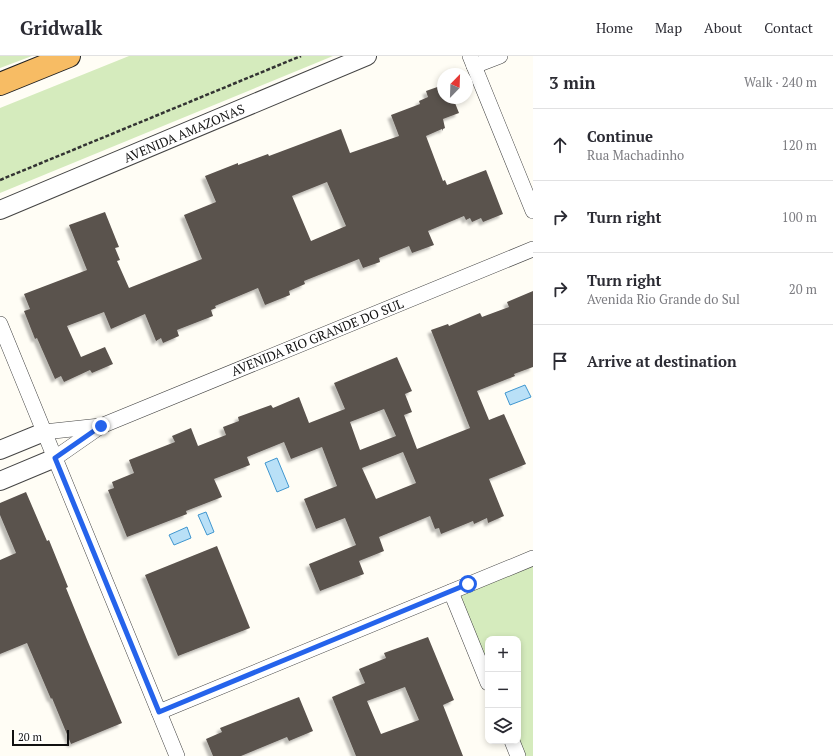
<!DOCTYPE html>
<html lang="en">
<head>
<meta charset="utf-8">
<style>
	:root { --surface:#fff; --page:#f2f2f3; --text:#2b2b33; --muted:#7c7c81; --line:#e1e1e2 }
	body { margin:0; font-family:"PT Serif",serif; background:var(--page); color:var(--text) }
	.controls { position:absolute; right:12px; bottom:12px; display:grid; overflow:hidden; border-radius:8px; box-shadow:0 2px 6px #0003 }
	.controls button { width:36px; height:36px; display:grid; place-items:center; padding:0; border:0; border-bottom:1px solid var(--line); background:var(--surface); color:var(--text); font:20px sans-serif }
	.compass { position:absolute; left:437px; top:12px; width:36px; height:36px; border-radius:50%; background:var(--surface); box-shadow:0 2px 6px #0003; rotate:23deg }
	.scale { position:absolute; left:12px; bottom:10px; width:57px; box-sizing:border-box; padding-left:4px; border:2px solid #111; border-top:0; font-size:11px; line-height:14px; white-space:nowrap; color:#111; -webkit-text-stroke:3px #fff; paint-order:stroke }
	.stop { position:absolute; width:12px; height:12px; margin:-9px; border:3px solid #2563eb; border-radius:50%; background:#fff }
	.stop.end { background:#2563eb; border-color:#fff; box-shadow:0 1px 4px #0008 }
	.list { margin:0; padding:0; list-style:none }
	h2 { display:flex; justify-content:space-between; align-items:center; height:52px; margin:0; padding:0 16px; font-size:17px }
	h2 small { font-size:13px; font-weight:400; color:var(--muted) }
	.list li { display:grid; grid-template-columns:26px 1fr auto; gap:12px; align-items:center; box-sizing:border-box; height:72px; padding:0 16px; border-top:1px solid var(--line) }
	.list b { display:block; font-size:15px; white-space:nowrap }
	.list p { margin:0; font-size:13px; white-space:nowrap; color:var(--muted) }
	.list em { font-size:13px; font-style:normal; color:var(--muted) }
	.icon { flex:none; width:22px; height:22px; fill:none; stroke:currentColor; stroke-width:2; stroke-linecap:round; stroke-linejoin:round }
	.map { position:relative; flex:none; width:533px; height:700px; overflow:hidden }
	header { display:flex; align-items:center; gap:24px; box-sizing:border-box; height:56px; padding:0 20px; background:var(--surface); border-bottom:1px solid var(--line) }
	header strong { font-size:19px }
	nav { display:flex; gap:22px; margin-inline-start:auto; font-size:14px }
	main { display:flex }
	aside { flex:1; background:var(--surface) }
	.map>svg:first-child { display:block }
	.green { fill:#d5ebbd }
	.water { fill:#b9e0f7; stroke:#3f96cf }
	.building { fill:#5a524d; fill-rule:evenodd; filter:url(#shadow) }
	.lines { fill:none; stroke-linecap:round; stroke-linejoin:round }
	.minor-casing { stroke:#444; stroke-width:16 }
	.tertiary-casing { stroke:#444; stroke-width:20 }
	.trunk-casing { stroke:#222; stroke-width:24 }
	.path { stroke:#333; stroke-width:2.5; stroke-dasharray:4 2; stroke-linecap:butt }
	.minor { stroke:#fff; stroke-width:15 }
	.tertiary { stroke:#fff; stroke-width:18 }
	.trunk { stroke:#f7bc64; stroke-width:22 }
	.route { stroke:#2563eb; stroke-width:5 }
	.labels { text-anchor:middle; stroke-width:4; stroke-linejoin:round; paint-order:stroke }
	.street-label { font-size:13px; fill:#111; stroke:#fff }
</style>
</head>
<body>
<header>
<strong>Gridwalk</strong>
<nav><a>Home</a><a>Map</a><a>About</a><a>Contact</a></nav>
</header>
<main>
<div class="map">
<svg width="533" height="700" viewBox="0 0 533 700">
	<defs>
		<filter id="shadow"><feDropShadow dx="-3.5" dy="3.5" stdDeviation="1" flood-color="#0004"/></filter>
	</defs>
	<rect width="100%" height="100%" fill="#fffdf5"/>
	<g class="green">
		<path d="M0 0H32L0 12Z"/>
		<path d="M129 0H333L0 137V52Z"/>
		<path d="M533 508V700H523L518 685V583H488V613L458 538Z"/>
	</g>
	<g class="water">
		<path d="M525 329 531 341 510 349 505 337Z"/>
		<path d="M277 402 289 431 277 436 265 407Z"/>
		<path d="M206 456 214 476 207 479 198 459Z"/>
		<path d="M187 471 191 482 174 489 169 479Z"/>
	</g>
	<g class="building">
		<path d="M443 29V42H453L459 57 443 63 445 72 443 73V75L442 73 426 80 443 125 445 124 447 129 486 114 503 158 483 166 481 162 472 166 470 162 466 164 464 160 428 175 434 189 412 197 409 190 379 202 380 206 363 212 359 203 304 225 305 228 289 235 290 239 265 249 258 232 215 250 216 252 211 254 213 260 177 274 179 280 163 287 161 282 156 285 145 258 111 273 104 256 67 270 81 301 105 291 113 308 92 317 90 314 64 326 61 320 55 323 37 282 35 283 24 255 30 253 24 238 87 214 69 169 105 156 119 191 115 192 120 204 117 205 129 232 202 203 184 159 216 146 205 120 238 107V109L268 98 269 100 341 73 350 97 399 80 391 59 420 48 419 45 428 41 426 35ZM327 126 346 170 311 185 292 140Z"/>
		<path d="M533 235V311L514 318 515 320 477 335 489 364 504 358 526 408 489 423 504 460 488 467 487 462 474 468 473 465 441 478 439 472 435 473 430 460 379 481 384 495 359 505 364 518 320 535 309 508 356 489 345 462 316 473 304 443 337 430 322 391 291 403 284 386 247 401 250 409 214 423 222 441 186 455 187 458 127 481 108 434 114 432 112 426 134 417 129 404 175 386 172 380 191 372 198 390 226 379 223 371 239 365 238 361 271 349 273 352 299 341 309 367 345 353 334 327 397 301 412 335 405 338 412 356 404 359 417 393 470 372 431 274 448 268 449 270 480 257 482 261 509 251 507 246ZM384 353 396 380 360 394 350 366ZM403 396 416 427 376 443 362 412Z"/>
		<path d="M26 436 47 485 49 484 68 531 66 532 88 586 122 667 71 688 52 642 51 643 27 587 0 598V504L16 497 0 459V447Z"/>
		<path d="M217 490 250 572 178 600 145 519Z"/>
		<path d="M428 581 454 644 443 649 463 700H356L332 641 365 627 359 613 386 602 384 597ZM405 631 419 664 381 678 367 645Z"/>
		<path d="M299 641 313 675 289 685 287 681 241 700H213L206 683 222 676 220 672Z"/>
	</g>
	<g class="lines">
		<g class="minor-casing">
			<g id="minor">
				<path d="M470 0 533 155"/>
				<path d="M474 10 500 0"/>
				<path d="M0 268 177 700"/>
				<path d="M44 376 100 370"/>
				<path d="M55 402 101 370 533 193"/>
				<path d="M451 536 488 627"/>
				<path d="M159 656 533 502"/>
				<path d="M512 685 518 700"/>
			</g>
		</g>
		<g class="tertiary-casing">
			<g id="tertiary">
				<path d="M0 154 367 0"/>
				<path d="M0 394 44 376"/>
				<path d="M0 425 55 402"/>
			</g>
		</g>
		<g class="trunk-casing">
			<path id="trunk" d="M0 28 69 0"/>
		</g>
		<path class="path" d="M0 124 301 0"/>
		<use href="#minor" class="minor"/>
		<use href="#tertiary" class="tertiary"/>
		<use href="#trunk" class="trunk"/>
	</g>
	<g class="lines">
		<path class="route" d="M101 370 55 402 159 656 468 528"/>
	</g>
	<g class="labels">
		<g class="street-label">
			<text transform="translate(184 77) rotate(-23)" y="5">AVENIDA AMAZONAS</text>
			<text transform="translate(317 281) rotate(-22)" y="5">AVENIDA RIO GRANDE DO SUL</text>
		</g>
	</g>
</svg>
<div class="controls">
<button>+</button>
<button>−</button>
<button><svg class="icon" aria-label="layers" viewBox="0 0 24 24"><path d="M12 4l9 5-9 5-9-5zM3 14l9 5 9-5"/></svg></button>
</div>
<svg class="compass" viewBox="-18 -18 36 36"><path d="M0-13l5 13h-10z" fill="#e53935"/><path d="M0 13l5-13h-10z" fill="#7c7c81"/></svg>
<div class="scale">20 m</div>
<div class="stop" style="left:468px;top:528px"></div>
<div class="stop end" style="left:101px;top:370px"></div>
</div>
<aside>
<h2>3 min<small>Walk · 240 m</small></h2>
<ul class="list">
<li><svg class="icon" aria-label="ahead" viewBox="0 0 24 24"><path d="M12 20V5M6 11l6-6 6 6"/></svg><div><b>Continue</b><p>Rua Machadinho</p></div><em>120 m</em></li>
<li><svg class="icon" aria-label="right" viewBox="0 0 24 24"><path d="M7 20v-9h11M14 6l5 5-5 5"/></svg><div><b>Turn right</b></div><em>100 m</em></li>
<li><svg class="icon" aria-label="right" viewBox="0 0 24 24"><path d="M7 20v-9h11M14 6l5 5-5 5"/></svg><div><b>Turn right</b><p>Avenida Rio Grande do Sul</p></div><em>20 m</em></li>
<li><svg class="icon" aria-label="arrive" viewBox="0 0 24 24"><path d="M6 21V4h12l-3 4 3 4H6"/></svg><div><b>Arrive at destination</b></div></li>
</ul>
</aside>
</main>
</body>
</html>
